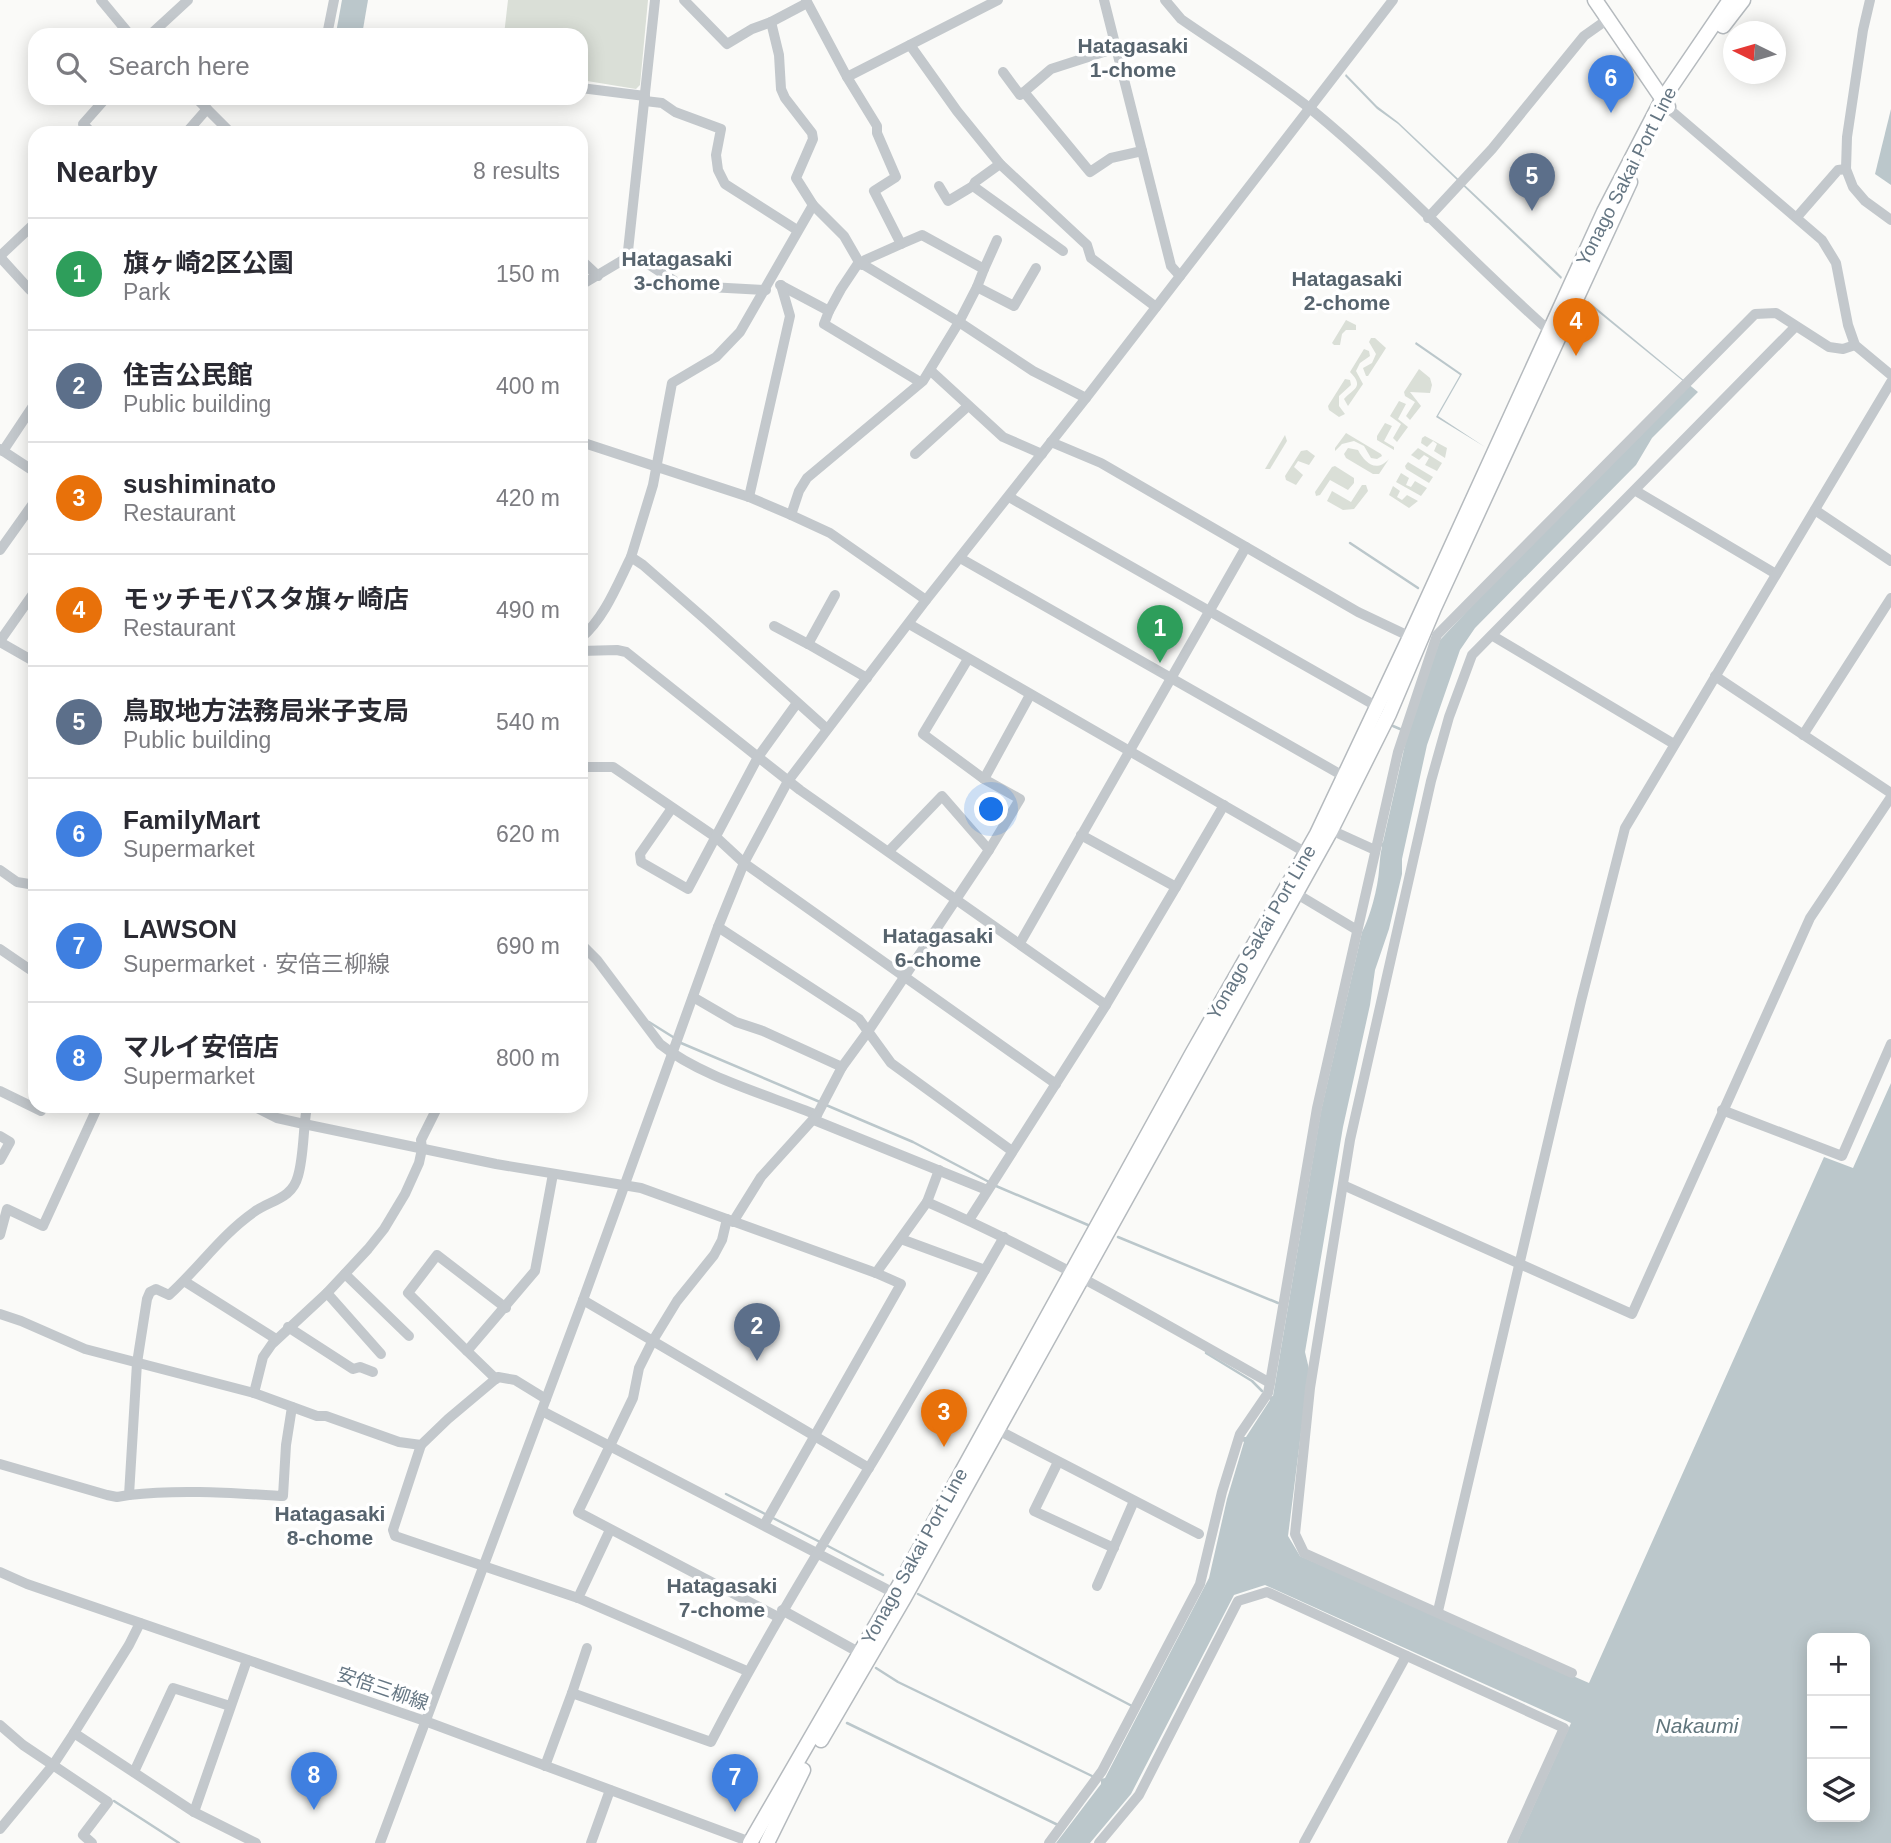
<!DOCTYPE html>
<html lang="en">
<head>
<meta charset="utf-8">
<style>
	:root { --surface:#fff; --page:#f2f2f3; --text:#2b2b33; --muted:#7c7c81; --line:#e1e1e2; --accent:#7c3aed }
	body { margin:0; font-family:Helvetica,"Noto Sans JP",sans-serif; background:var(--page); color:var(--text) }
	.controls { position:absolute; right:21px; bottom:21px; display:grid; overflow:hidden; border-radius:14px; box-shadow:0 4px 18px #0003 }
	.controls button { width:63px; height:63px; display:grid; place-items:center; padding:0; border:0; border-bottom:2px solid var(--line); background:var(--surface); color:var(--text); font:35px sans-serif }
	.compass { position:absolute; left:1723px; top:21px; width:63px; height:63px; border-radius:50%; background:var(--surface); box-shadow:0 4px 18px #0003; rotate:275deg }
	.you { position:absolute; left:992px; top:810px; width:24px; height:24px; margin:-18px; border:5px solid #fff; border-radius:50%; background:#1a73e8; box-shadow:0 0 0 10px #1a73e833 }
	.badge { display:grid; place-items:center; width:46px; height:46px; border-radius:50%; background:var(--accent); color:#fff; font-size:23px; font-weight:700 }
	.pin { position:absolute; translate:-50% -58px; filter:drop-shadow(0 2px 4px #0008) }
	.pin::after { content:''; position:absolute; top:37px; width:24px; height:21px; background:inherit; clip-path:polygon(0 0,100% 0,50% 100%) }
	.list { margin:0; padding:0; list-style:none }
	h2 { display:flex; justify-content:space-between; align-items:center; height:91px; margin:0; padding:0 28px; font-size:30px }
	h2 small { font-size:23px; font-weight:400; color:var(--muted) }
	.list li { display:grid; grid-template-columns:46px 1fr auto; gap:21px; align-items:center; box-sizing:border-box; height:112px; padding:0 28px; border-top:2px solid var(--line) }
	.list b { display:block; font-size:26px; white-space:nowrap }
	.list p { margin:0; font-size:23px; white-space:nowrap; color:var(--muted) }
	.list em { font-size:23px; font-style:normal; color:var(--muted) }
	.icon { flex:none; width:38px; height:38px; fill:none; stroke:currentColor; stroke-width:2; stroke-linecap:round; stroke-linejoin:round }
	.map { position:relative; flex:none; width:1891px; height:1843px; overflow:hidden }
	.search { position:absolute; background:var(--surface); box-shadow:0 4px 18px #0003; left:28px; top:28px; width:560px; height:77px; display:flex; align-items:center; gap:18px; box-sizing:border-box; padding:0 24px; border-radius:21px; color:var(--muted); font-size:26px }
	.panel { position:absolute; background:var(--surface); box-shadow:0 4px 18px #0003; left:28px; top:126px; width:560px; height:987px; border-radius:21px }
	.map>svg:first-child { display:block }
	.green { fill:#dadfd7 }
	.water { fill:#bbc7cb; fill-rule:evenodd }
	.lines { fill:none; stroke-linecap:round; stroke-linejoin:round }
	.stream { stroke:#bbc7cb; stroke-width:2.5 }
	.major-casing { stroke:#b5babe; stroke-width:17 }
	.minor { stroke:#c3c8cc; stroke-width:10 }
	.major { stroke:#fff; stroke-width:14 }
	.labels { text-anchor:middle; stroke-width:7; stroke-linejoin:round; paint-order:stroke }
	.street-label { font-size:19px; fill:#657683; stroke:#fff }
	.neighbourhood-label { font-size:21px; font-weight:bold; fill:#57646e; stroke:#fff }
	.water-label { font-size:21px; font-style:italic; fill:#60757c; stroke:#fff }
</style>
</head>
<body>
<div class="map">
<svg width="1891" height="1843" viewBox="0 0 1891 1843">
	<rect width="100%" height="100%" fill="#fafaf8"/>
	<g class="green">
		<path d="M508 0H648L640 85 636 89 581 80V35H504Z"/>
		<path d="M1346 320 1356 325V330H1346L1342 334 1340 345H1334L1332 343Z"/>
		<path d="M1371 338H1375L1386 348 1368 376H1366L1363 368 1372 363 1376 354 1369 342Z"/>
		<path d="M1364 349 1369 351 1370 356 1360 363 1356 371 1363 384 1348 406 1344 399C1353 389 1365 387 1350 372Z"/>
		<path d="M1419 369 1430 378 1432 385 1430 393 1410 392 1421 406 1410 420 1406 416 1415 402 1405 396 1404 392Z"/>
		<path d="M1345 379 1350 380 1351 385 1339 396V406L1345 414 1339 417 1329 410 1328 406Z"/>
		<path d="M1399 401 1406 404 1398 419 1408 427 1397 442 1393 438 1401 424 1390 416Z"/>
		<path d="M1385 423 1392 426 1384 441 1394 447V450L1377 440V436Z"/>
		<path d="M1346 433 1381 454 1382 456 1377 459 1371 458 1364 446 1354 441 1342 444 1335 451V448Z"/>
		<path d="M1285 435 1287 441 1270 469H1265Z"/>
		<path d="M1425 436 1447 448 1445 458 1434 451 1437 444 1433 441 1427 447 1421 443 1422 438Z"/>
		<path d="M1348 448 1358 450C1365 463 1376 473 1389 459L1379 474H1373L1346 458 1344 454Z"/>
		<path d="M1418 448 1442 463 1437 471 1425 465 1429 458 1424 455 1419 460 1411 455Z"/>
		<path d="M1307 450 1315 456 1309 465 1298 461 1294 467 1303 475 1296 485 1286 480 1285 476 1301 451Z"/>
		<path d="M1408 462 1433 477 1429 483 1406 469 1405 466Z"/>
		<path d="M1335 466 1354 478V483L1348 490 1330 480 1320 495 1316 496 1315 492 1332 467Z"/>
		<path d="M1401 473 1409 478 1406 485 1411 487 1415 481 1427 488 1421 496 1396 482Z"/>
		<path d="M1362 485H1366L1368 491 1354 509 1343 510 1327 501 1332 491 1351 502Z"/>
		<path d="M1393 486 1400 491 1397 497 1402 500 1407 495 1418 501 1409 508 1389 495Z"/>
	</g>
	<g class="water">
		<path d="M342 0H368L362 35 336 33Z"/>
		<path d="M1346 74 1377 106 1398 122 1557 272 1562 277 1561 279 1398 124 1377 109 1345 76Z"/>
		<path d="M1891 109V185L1875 174Z"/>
		<path d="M1588 301 1698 392 1652 438 1636 465 1475 628 1460 650 1427 745 1402 859V874L1389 929 1375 970 1370 1005 1343 1127 1305 1352 1309 1369 1288 1536 1300 1556 1589 1683 1824 1157 1853 1168 1891 1083V1843H1517L1571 1723 1265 1585 1234 1595 1131 1794 1090 1843H1056L1101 1784V1779L1105 1778 1209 1578 1227 1499 1244 1442 1240 1440 1242 1437H1246L1270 1400 1268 1397 1273 1396 1321 1111 1362 932C1370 918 1378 887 1379 870 1380 861 1380 855 1382 847L1380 845 1383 842 1407 736 1440 640 1683 381 1587 303ZM1812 1638H1865V1817H1812Z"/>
		<path d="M1416 342 1462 374 1438 416 1485 447 1436 417 1460 375 1415 344Z"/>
	</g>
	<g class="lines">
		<g class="stream">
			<path d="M1350 543 1418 588"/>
			<path d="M1393 726 1400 729"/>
			<path d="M649 1022 673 1037"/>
			<path d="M681 1043 820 1102"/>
			<path d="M826 1105 913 1142 991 1183"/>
			<path d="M996 1186 1088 1225"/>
			<path d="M1118 1237 1278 1303"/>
			<path d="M1206 1353 1252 1381 1262 1391"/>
			<path d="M726 1494 767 1515"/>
			<path d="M773 1518 820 1542"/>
			<path d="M826 1545 883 1575"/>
			<path d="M918 1594 1132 1706"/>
			<path d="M876 1668 898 1682 1092 1776"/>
			<path d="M847 1723 1058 1825"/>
			<path d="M114 1801 179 1843"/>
		</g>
		<g class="major-casing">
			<g id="major">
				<path d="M1595 0 1668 107"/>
				<path d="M1723 26 1743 0"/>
				<path d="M821 1740 904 1598 1331 830 1389 714 1434 608 1630 182"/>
				<path d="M750 1843 904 1577 1192 1054 1317 834 1410 637 1604 212 1662 100 1730 0"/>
				<path d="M767 1843 803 1770"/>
			</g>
		</g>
		<g class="minor">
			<path d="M101 0 130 35"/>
			<path d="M684 0 727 44 752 29 771 22"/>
			<path d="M806 0 847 77 998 0"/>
			<path d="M1104 0 1171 266 1180 276"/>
			<path d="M1165 0 1181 19C1224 49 1271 77 1312 110 1396 179 1471 262 1554 335"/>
			<path d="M1870 0 1863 30 1847 137 1846 169 1853 187 1865 201 1891 220"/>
			<path d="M807 3 771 22 779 55 781 89 785 98 812 133 813 139 796 178 813 205"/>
			<path d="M150 35 188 0"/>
			<path d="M327 35 334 0"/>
			<path d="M910 45 957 111 1000 164 1087 245 1091 258 1156 307"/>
			<path d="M1003 72 1020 95 1024 92 1090 172 1111 158 1142 151"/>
			<path d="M847 77 877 126V133L896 177 874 191 901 244 865 260 862 265"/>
			<path d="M581 88 645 96"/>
			<path d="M1024 92 1051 69 1116 48"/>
			<path d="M196 98 231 133"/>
			<path d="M645 101 662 103 675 112 721 129 716 155 718 170 725 184 797 230"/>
			<path d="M1668 108 1822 240 1836 263 1848 325 1855 345 1891 375"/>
			<path d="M92 133 83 124 106 98"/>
			<path d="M186 133 207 109"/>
			<path d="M1000 164 975 182 973 186 1063 251"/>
			<path d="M939 186 948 201 973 186"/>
			<path d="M1797 217 1838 170 1846 169"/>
			<path d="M1428 218 1492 149 1584 36 1608 19"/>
			<path d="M628 251 676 282 709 287 766 290"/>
			<path d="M0 256 35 223"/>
			<path d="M0 257 30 290 35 285"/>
			<path d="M581 260 598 276"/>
			<path d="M984 269 997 240"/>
			<path d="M581 285 623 260 628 251 655 0"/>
			<path d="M780 285 829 311 824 324 920 382"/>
			<path d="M977 287 1014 306 1036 268"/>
			<path d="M829 311 841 289 859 262"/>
			<path d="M931 371 1003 437 1042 454"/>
			<path d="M581 442 749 497 791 515 830 533 926 600"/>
			<path d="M1051 442 1101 463 1358 612 1415 639"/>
			<path d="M0 449 35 472"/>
			<path d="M3 451 35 403"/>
			<path d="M915 454 968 406"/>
			<path d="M1636 491 1776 574"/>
			<path d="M749 497 790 316 781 285"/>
			<path d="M1009 497 1376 706"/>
			<path d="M1815 510 1891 561"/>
			<path d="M791 515 799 491 807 478 923 381 959 322 977 287 984 269 922 235 901 244"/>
			<path d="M0 550 35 501"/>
			<path d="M960 558 1345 777"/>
			<path d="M835 595 808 644 867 678"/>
			<path d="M909 624 1310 855"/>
			<path d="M774 626 808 644"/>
			<path d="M1493 636 1674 744"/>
			<path d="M581 638C605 617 617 585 631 557"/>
			<path d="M0 641 35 591"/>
			<path d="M0 642 35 662"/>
			<path d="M581 651 617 650 626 652 758 757 797 703"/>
			<path d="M968 659 923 734 984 779"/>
			<path d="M1715 676 1891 793"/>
			<path d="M827 729 706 620 643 565 631 557 653 485 672 383 716 357 740 332 813 205 844 236 859 262 959 322 1033 371 1086 398"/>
			<path d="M1803 735 1891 598"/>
			<path d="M581 767H613L717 838 744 863 1056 1084"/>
			<path d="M672 808 640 854 641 862 688 889 758 757 800 790 1106 1005"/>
			<path d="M1331 830 1375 850"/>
			<path d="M889 851 942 796 989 850 1020 799 984 779 1030 695"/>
			<path d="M0 870 17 882 35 885"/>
			<path d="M1176 887 1224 805"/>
			<path d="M1297 894 1357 930"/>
			<path d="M718 927 859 1019 891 1063 1012 1151"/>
			<path d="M1020 943 1246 547"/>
			<path d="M581 944 597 960 660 1044C701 1077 768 1095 817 1115L842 1067"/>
			<path d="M0 949 35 973"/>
			<path d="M693 997 736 1022 763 1031 842 1067 869 1030 989 850"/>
			<path d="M0 1091 41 1111"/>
			<path d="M253 1106 277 1118 304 1124 496 1164 641 1188 876 1273 927 1202C1046 1254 1157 1319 1270 1383L1317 1108 1398 752 1437 635 1755 314 1776 313 1829 347 1843 349 1855 345"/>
			<path d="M438 1106 421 1140 422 1149 419 1163 405 1194 384 1229 368 1249 327 1293 272 1344 263 1357 254 1393 317 1416H326L399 1442 421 1445 448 1419 498 1377 515 1380 546 1399"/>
			<path d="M1722 1110 1842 1156 1891 1044"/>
			<path d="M814 1120 987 1190"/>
			<path d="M0 1136 10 1142 0 1160"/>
			<path d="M1343 1185 1632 1314 1810 918 1891 797"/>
			<path d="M927 1202 939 1170"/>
			<path d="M727 1219 722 1240 714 1255 677 1301 652 1342 639 1368 633 1398 578 1512 778 1617"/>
			<path d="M969 1220 1106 1005 1176 887 1081 835"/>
			<path d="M733 1222 761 1177 817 1115"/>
			<path d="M0 1235 7 1209 43 1226 98 1106"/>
			<path d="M901 1239 985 1270"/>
			<path d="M345 1274 409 1336"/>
			<path d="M184 1281 276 1339"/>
			<path d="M327 1293 381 1354"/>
			<path d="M583 1300 869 1468"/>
			<path d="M0 1314 21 1321 85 1349 254 1393"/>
			<path d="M288 1327 353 1369 360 1367 373 1372"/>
			<path d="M467 1351 408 1293 437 1255 506 1308"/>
			<path d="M496 1379 467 1351 535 1271 553 1174"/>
			<path d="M542 1411 894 1593"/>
			<path d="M998 1430 1199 1534"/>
			<path d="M421 1445 393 1530 395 1536 578 1598"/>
			<path d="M1058 1462 1034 1511 1114 1548"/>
			<path d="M0 1464 107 1495 117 1497 129 1495 137 1363 147 1299 150 1292 156 1289 169 1295C198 1269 221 1235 254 1212 271 1200 292 1199 298 1176 304 1156 303 1128 307 1106"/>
			<path d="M129 1495C180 1489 232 1493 283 1496L286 1445 292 1407"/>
			<path d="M764 1525 901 1284 876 1273"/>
			<path d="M610 1530 578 1598 747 1671"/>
			<path d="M0 1572 27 1584 425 1721 753 1843"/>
			<path d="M1097 1586 1134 1501"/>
			<path d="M782 1610 860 1653"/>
			<path d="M1438 1611 1581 1001 1625 828 1891 382"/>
			<path d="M1572 1673 1304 1553 1295 1534 1310 1388 1350 1140 1431 781 1449 717 1472 655 1795 327"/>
			<path d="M572 1693 587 1648"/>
			<path d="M0 1725 23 1745 108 1802 83 1835 92 1843"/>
			<path d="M74 1733 129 1645 140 1623"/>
			<path d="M545 1766 572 1693 711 1742C759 1649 813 1560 867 1471 914 1394 959 1315 1004 1237"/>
			<path d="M134 1772 173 1688 230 1706"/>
			<path d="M194 1812 247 1660"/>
			<path d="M0 1829 53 1765 74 1733 194 1812 256 1843"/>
			<path d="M380 1843 583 1300 718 927 744 863 788 781 926 600 1086 398 1393 0"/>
			<path d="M591 1843 610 1790"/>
			<path d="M1049 1843 1102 1771 1200 1584 1222 1492 1240 1434 1268 1393 1270 1383"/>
			<path d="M1099 1843 1139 1795 1238 1601 1267 1592 1564 1728 1512 1843"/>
			<path d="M1304 1843 1406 1656"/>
		</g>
		<use href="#major" class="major"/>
	</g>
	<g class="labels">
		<g class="street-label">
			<text transform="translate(1626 176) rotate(-63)" y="7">Yonago Sakai Port Line</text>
			<text transform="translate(1261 932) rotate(-60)" y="7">Yonago Sakai Port Line</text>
			<text transform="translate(914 1556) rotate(-61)" y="7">Yonago Sakai Port Line</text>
			<text transform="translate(383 1688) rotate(19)" y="7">安倍三柳線</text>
		</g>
		<g class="neighbourhood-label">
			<text x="1133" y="53">Hatagasaki<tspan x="1133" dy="24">1-chome</tspan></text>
			<text x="677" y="266">Hatagasaki<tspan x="677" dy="24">3-chome</tspan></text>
			<text x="1347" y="286">Hatagasaki<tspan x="1347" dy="24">2-chome</tspan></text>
			<text x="938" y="943">Hatagasaki<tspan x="938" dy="24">6-chome</tspan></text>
			<text x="330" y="1521">Hatagasaki<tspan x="330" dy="24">8-chome</tspan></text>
			<text x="722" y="1593">Hatagasaki<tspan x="722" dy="24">7-chome</tspan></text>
		</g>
		<g class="water-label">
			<text x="1697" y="1733">Nakaumi</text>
		</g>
	</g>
</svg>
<div class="controls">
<button>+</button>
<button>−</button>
<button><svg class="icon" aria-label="layers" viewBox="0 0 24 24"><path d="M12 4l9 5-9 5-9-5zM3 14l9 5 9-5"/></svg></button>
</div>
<svg class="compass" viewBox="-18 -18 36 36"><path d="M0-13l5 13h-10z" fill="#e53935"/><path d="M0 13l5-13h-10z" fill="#7c7c81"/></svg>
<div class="you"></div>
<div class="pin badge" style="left:1160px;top:663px;background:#2e9e5b">1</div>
<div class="pin badge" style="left:757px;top:1361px;background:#5c6f8a">2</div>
<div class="pin badge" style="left:944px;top:1447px;background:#e8710a">3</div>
<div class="pin badge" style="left:1576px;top:356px;background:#e8710a">4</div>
<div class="pin badge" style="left:1532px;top:211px;background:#5c6f8a">5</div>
<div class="pin badge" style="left:1611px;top:113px;background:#3f7fe0">6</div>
<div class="pin badge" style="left:735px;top:1812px;background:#3f7fe0">7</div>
<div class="pin badge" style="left:314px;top:1810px;background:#3f7fe0">8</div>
<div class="search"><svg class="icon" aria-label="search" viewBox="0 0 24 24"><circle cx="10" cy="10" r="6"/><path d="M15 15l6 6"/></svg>Search here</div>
<section class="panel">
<h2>Nearby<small>8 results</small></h2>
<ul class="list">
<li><span class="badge" style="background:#2e9e5b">1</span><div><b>旗ヶ崎2区公園</b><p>Park</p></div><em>150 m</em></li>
<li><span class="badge" style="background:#5c6f8a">2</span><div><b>住吉公民館</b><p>Public building</p></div><em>400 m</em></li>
<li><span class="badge" style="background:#e8710a">3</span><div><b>sushiminato</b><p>Restaurant</p></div><em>420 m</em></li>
<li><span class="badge" style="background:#e8710a">4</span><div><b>モッチモパスタ旗ヶ崎店</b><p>Restaurant</p></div><em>490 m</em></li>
<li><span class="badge" style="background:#5c6f8a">5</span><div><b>鳥取地方法務局米子支局</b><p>Public building</p></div><em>540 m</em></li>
<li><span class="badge" style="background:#3f7fe0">6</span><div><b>FamilyMart</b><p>Supermarket</p></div><em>620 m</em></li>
<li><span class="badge" style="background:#3f7fe0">7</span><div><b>LAWSON</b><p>Supermarket · 安倍三柳線</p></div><em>690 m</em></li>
<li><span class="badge" style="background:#3f7fe0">8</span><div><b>マルイ安倍店</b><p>Supermarket</p></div><em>800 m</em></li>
</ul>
</section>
</div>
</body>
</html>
